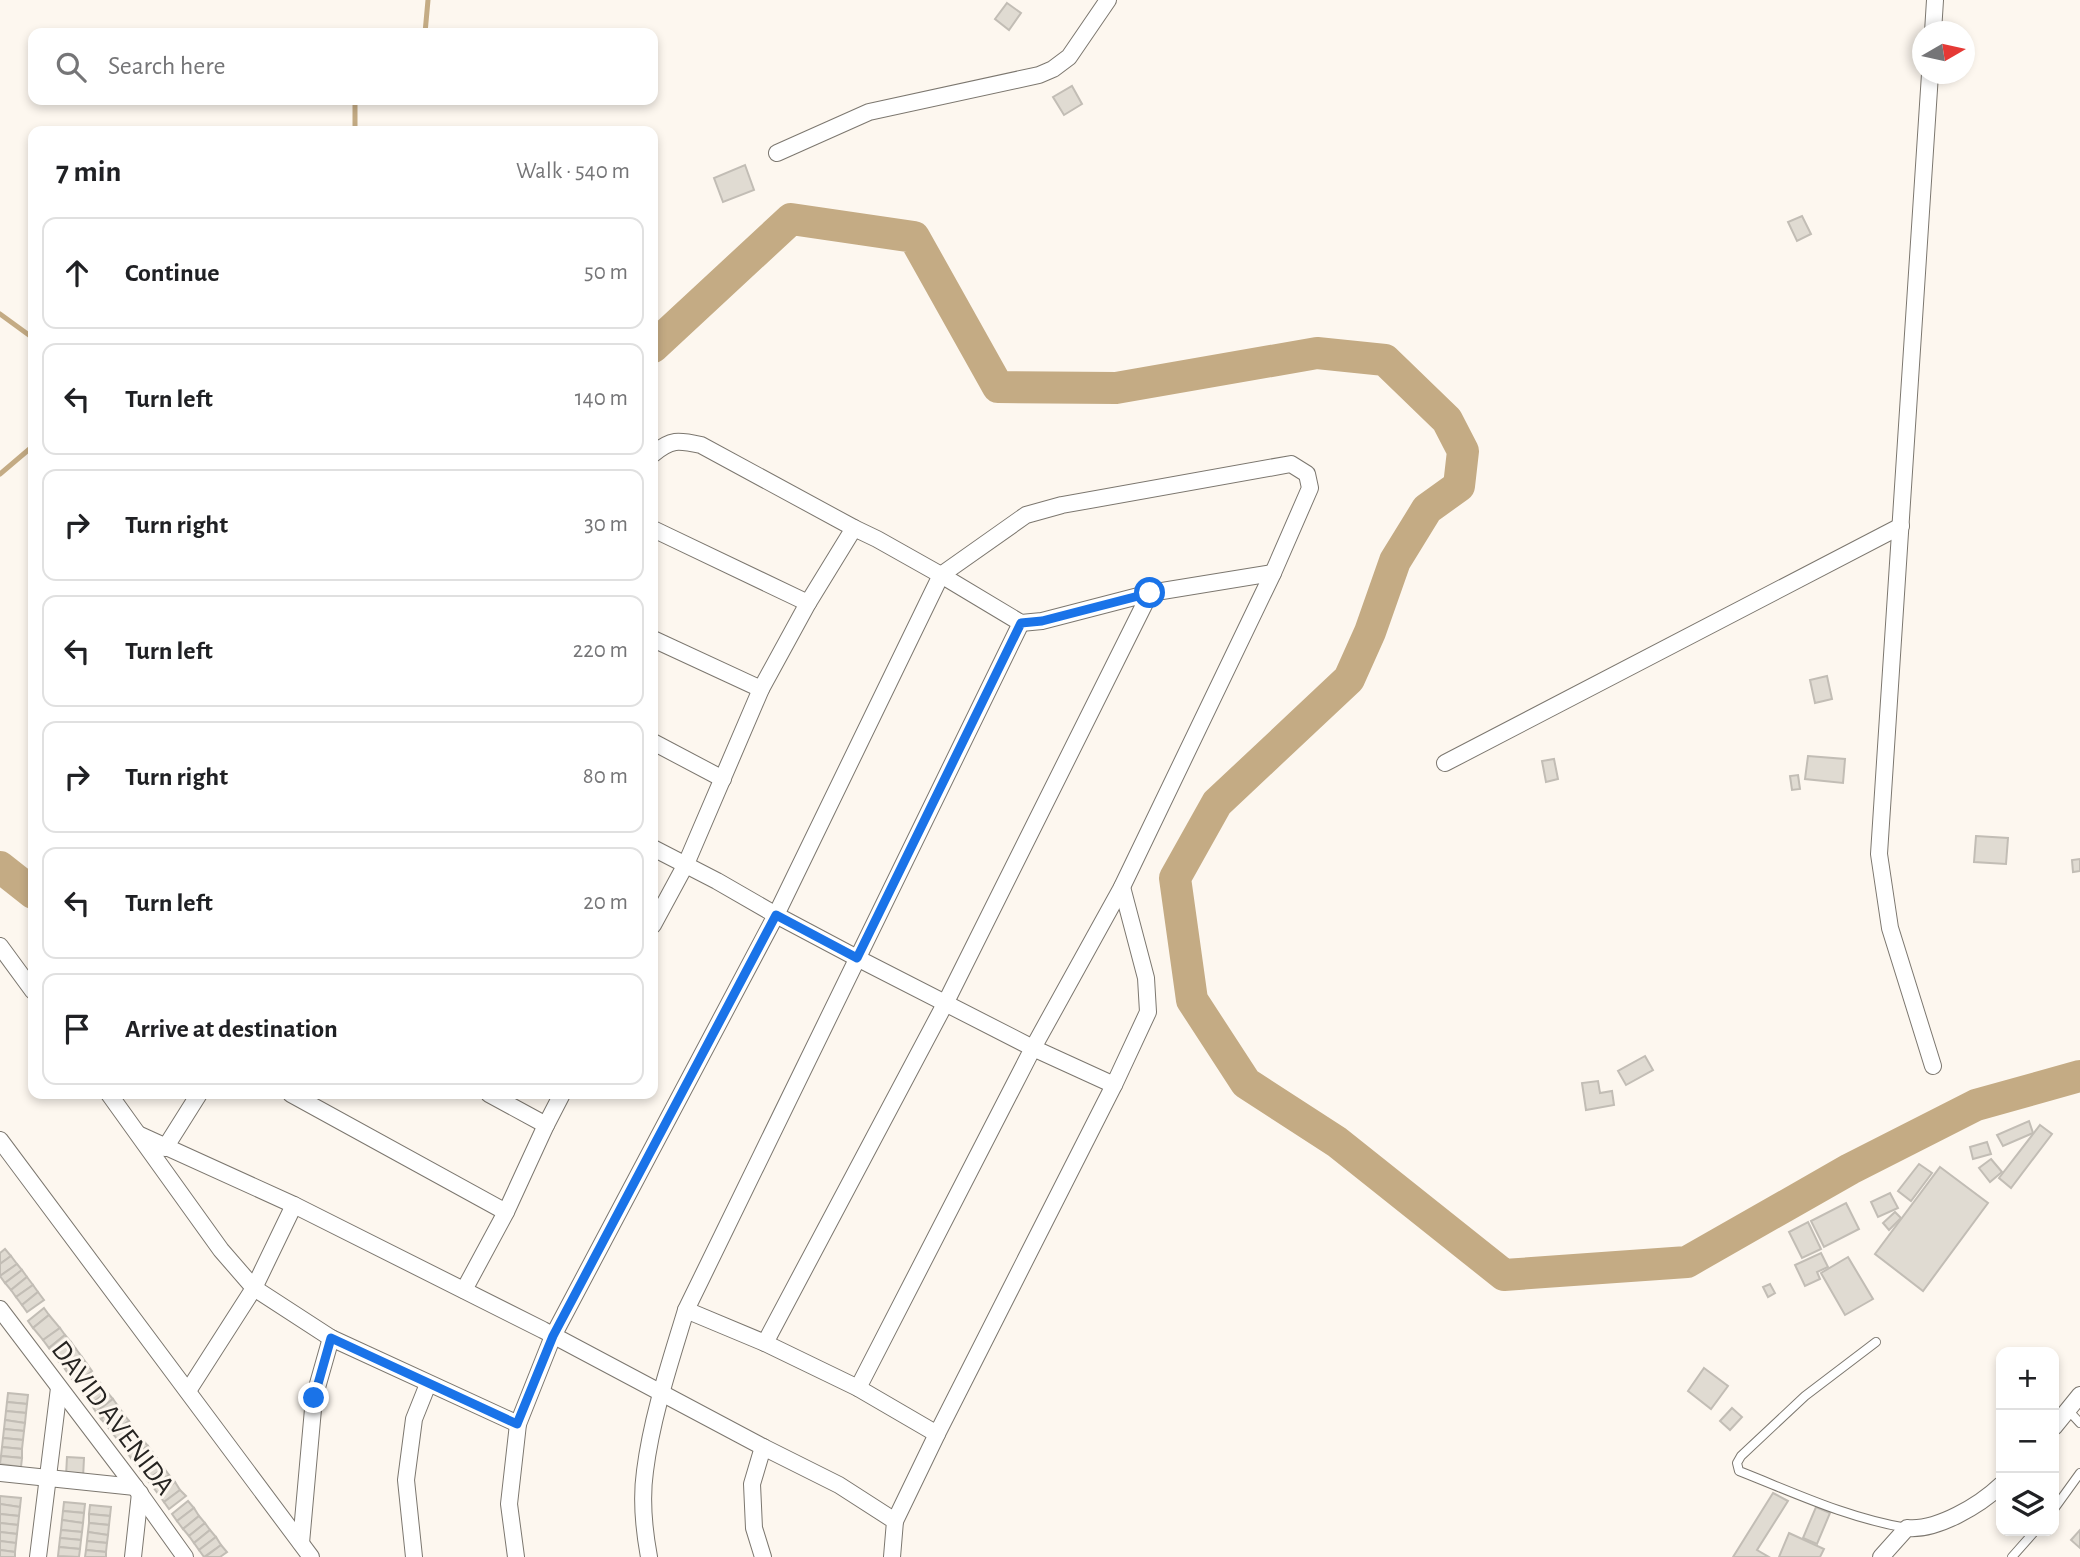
<!DOCTYPE html>
<html lang="en">
<head>
<meta charset="utf-8">
<style>
	:root { --surface:#fff; --page:#f2f2f2; --text:#202124; --muted:#757577; --line:#e0e0e0 }
	body { margin:0; font-family:"Alegreya Sans",sans-serif; background:var(--page); color:var(--text) }
	.controls { position:absolute; right:21px; bottom:21px; display:grid; overflow:hidden; border-radius:14px; box-shadow:0 4px 10px #0003 }
	.controls button { width:63px; height:63px; display:grid; place-items:center; padding:0; border:0; border-bottom:2px solid var(--line); background:var(--surface); color:var(--text); font:35px sans-serif }
	.compass { position:absolute; left:1912px; top:21px; width:63px; height:63px; border-radius:50%; background:var(--surface); box-shadow:0 4px 10px #0003; rotate:81deg }
	.stop { position:absolute; width:21px; height:21px; margin:-16px; border:5px solid #1a73e8; border-radius:50%; background:#fff }
	.stop.end { background:#1a73e8; border-color:#fff; box-shadow:0 2px 7px #0008 }
	.list { margin:0; padding:0; list-style:none }
	h2 { display:flex; justify-content:space-between; align-items:center; height:91px; margin:0; padding:0 28px; font-size:30px }
	h2 small { font-size:23px; font-weight:400; color:var(--muted) }
	.list li { display:grid; grid-template-columns:46px 1fr auto; gap:21px; align-items:center; box-sizing:border-box; height:112px; margin:0 14px 14px; padding:0 14px; border:2px solid var(--line); border-radius:14px }
	.list b { display:block; font-size:26px; white-space:nowrap }
	.list em { font-size:23px; font-style:normal; color:var(--muted) }
	.icon { flex:none; width:38px; height:38px; fill:none; stroke:currentColor; stroke-width:2; stroke-linecap:round; stroke-linejoin:round }
	.map { position:relative; flex:none; width:2080px; height:1557px; overflow:hidden }
	.search { position:absolute; background:var(--surface); box-shadow:0 4px 10px #0003; left:28px; top:28px; width:630px; height:77px; display:flex; align-items:center; gap:18px; box-sizing:border-box; padding:0 24px; border-radius:14px; color:var(--muted); font-size:26px }
	.panel { position:absolute; background:var(--surface); box-shadow:0 4px 10px #0003; left:28px; top:126px; width:630px; height:973px; border-radius:14px }
	.map>svg:first-child { display:block }
	.lines { fill:none; stroke-linecap:round; stroke-linejoin:round }
	.stream { stroke:#c4ab84; stroke-width:5 }
	.river { stroke:#c4ab84; stroke-width:32 }
	.building { fill:#e0dbd2; stroke:#c2bdb5; stroke-width:2 }
	.lane-casing { stroke:#7c776f; stroke-width:10 }
	.street-casing { stroke:#7c776f; stroke-width:18 }
	.lane { stroke:#fff; stroke-width:8 }
	.street { stroke:#fff; stroke-width:16 }
	.route { stroke:#1a73e8; stroke-width:9 }
	.labels { text-anchor:middle; stroke-width:6; stroke-linejoin:round; paint-order:stroke }
	.street-label { font-size:28px; fill:#262421; stroke:#fdf7ef }
</style>
</head>
<body>
<div class="map">
<svg width="2080" height="1557" viewBox="0 0 2080 1557">
	<rect width="100%" height="100%" fill="#fdf7ef"/>
	<g class="lines">
		<g class="stream">
			<path d="M425 33 428 0"/>
			<path d="M355 131V100"/>
			<path d="M0 314 33 338"/>
			<path d="M0 474 33 446"/>
		</g>
		<g class="river">
			<path d="M653 347 791 219 914 237 998 387 1116 388 1317 353 1385 360 1447 420 1463 451 1459 486 1427 509 1395 561 1370 632 1349 679 1217 803 1175 878 1192 1000 1246 1083 1337 1142 1504 1275 1687 1262 1850 1169 1976 1105 2080 1076"/>
			<path d="M0 867 33 893"/>
		</g>
	</g>
	<g class="building">
		<path d="M1007 3 1021 13 1009 30 995 19Z"/>
		<path d="M1072 86 1082 104 1064 115 1053 97Z"/>
		<path d="M745 165 754 190 723 202 714 178Z"/>
		<path d="M1802 216 1811 234 1797 241 1788 222Z"/>
		<path d="M1827 676 1832 699 1815 703 1810 680Z"/>
		<path d="M1808 756 1845 759 1843 783 1805 779Z"/>
		<path d="M1554 759 1558 779 1546 782 1542 761Z"/>
		<path d="M1798 775 1800 789 1792 790 1790 776Z"/>
		<path d="M1976 836 2008 838 2006 864 1974 862Z"/>
		<path d="M2080 859V871L2073 872 2072 860Z"/>
		<path d="M1645 1056 1653 1070 1626 1085 1618 1071Z"/>
		<path d="M1598 1081 1600 1093 1612 1091 1614 1105 1586 1110 1582 1083Z"/>
		<path d="M2029 1121 2033 1133 2003 1146 1997 1135Z"/>
		<path d="M2040 1125 2052 1134 2011 1188 1999 1178Z"/>
		<path d="M1987 1142 1991 1154 1973 1159 1970 1147Z"/>
		<path d="M1991 1159 2002 1172 1990 1182 1979 1168Z"/>
		<path d="M1919 1164 1932 1173 1911 1201 1898 1191Z"/>
		<path d="M1940 1167 1988 1203 1923 1291 1875 1254Z"/>
		<path d="M1890 1193 1898 1208 1878 1217 1871 1202Z"/>
		<path d="M1846 1203 1859 1229 1824 1247 1811 1221Z"/>
		<path d="M1895 1212 1901 1218 1889 1230 1883 1223Z"/>
		<path d="M1808 1222 1821 1249 1802 1258 1789 1232Z"/>
		<path d="M5 1249 11 1256 0 1264V1253Z"/>
		<path d="M1821 1253 1828 1267 1817 1272 1820 1279 1805 1286 1795 1265Z"/>
		<path d="M11 1256 17 1264 0 1276V1264Z"/>
		<path d="M1848 1257 1873 1299 1845 1315 1821 1273Z"/>
		<path d="M17 1264 22 1270 5 1283 0 1276Z"/>
		<path d="M22 1270 27 1277 11 1290 5 1283Z"/>
		<path d="M27 1277 33 1285 16 1297 11 1290Z"/>
		<path d="M1770 1284 1775 1293 1768 1297 1763 1287Z"/>
		<path d="M33 1285 38 1292 22 1305 16 1297Z"/>
		<path d="M38 1292 44 1300 27 1312 22 1305Z"/>
		<path d="M44 1308 49 1315 33 1328 28 1321Z"/>
		<path d="M49 1315 60 1328 43 1340 33 1328Z"/>
		<path d="M60 1328 65 1335 49 1348 43 1340Z"/>
		<path d="M65 1335 71 1342 54 1355 49 1348Z"/>
		<path d="M71 1342 76 1349 59 1362 54 1355Z"/>
		<path d="M76 1349 82 1357 65 1369 59 1362Z"/>
		<path d="M82 1357 87 1364 70 1377 65 1369Z"/>
		<path d="M87 1364 92 1371 76 1383 70 1377Z"/>
		<path d="M1704 1368 1728 1386 1711 1409 1688 1391Z"/>
		<path d="M96 1377 101 1384 85 1397 80 1390Z"/>
		<path d="M101 1384 107 1392 91 1404 85 1397Z"/>
		<path d="M107 1392 113 1399 96 1412 91 1404Z"/>
		<path d="M8 1393 28 1395 27 1404 7 1402Z"/>
		<path d="M113 1399 118 1406 101 1419 96 1412Z"/>
		<path d="M7 1402 27 1404 26 1413 6 1411Z"/>
		<path d="M118 1406 123 1413 107 1426 101 1419Z"/>
		<path d="M1732 1408 1742 1417 1730 1430 1720 1421Z"/>
		<path d="M6 1411 26 1413 25 1423 5 1420Z"/>
		<path d="M123 1413 129 1421 112 1433 107 1426Z"/>
		<path d="M5 1420 25 1423 24 1431 4 1429Z"/>
		<path d="M129 1421 134 1428 118 1440 112 1433Z"/>
		<path d="M134 1428 139 1435 123 1447 118 1440Z"/>
		<path d="M4 1429 24 1431 23 1440 3 1438Z"/>
		<path d="M3 1438 23 1440 22 1449 2 1447Z"/>
		<path d="M142 1439 148 1446 131 1458 126 1451Z"/>
		<path d="M148 1446 153 1453 137 1466 131 1458Z"/>
		<path d="M2 1447 22 1449V1458L1 1456Z"/>
		<path d="M153 1453 159 1461 142 1473 137 1466Z"/>
		<path d="M1 1456 22 1458 21 1467 0 1464Z"/>
		<path d="M67 1457 84 1458 83 1478 66 1476Z"/>
		<path d="M159 1461 164 1468 147 1480 142 1473Z"/>
		<path d="M164 1468 169 1475 153 1487 147 1480Z"/>
		<path d="M169 1475 175 1482 159 1495 153 1487Z"/>
		<path d="M175 1482 180 1490 164 1502 159 1495Z"/>
		<path d="M180 1490 186 1496 169 1509 164 1502Z"/>
		<path d="M1773 1493 1788 1501 1757 1550 1769 1557H1733Z"/>
		<path d="M0 1496 21 1498 20 1507 0 1504Z"/>
		<path d="M188 1501 194 1508 177 1521 172 1514Z"/>
		<path d="M64 1502 85 1504 84 1513 63 1511Z"/>
		<path d="M0 1504 20 1507 19 1516 0 1514Z"/>
		<path d="M90 1505 111 1507 110 1516 89 1514Z"/>
		<path d="M1816 1507 1830 1513 1817 1544 1803 1538Z"/>
		<path d="M194 1508 199 1516 183 1529 177 1521Z"/>
		<path d="M63 1511 84 1513 83 1523 62 1520Z"/>
		<path d="M0 1514 19 1516 18 1525 0 1523Z"/>
		<path d="M89 1514 110 1516 109 1525 89 1523Z"/>
		<path d="M199 1516 205 1523 189 1536 183 1529Z"/>
		<path d="M62 1520 83 1523 82 1532 61 1530Z"/>
		<path d="M0 1523 18 1525 17 1534 0 1532Z"/>
		<path d="M89 1523 109 1525 108 1535 88 1532Z"/>
		<path d="M205 1523 210 1530 194 1543 189 1536Z"/>
		<path d="M61 1530 82 1532 81 1540 60 1538Z"/>
		<path d="M210 1530 216 1537 199 1550 194 1543Z"/>
		<path d="M2080 1530V1548L2071 1540Z"/>
		<path d="M0 1532 17 1534 16 1543 0 1541Z"/>
		<path d="M88 1532 108 1535 107 1543 87 1541Z"/>
		<path d="M1789 1533 1824 1549 1820 1557H1779Z"/>
		<path d="M216 1537 221 1545 204 1557 199 1550Z"/>
		<path d="M60 1538 81 1540 80 1549 59 1547Z"/>
		<path d="M0 1541 16 1543 15 1552 0 1550Z"/>
		<path d="M87 1541 107 1543 106 1552 86 1550Z"/>
		<path d="M221 1545 227 1552 220 1557H205Z"/>
		<path d="M59 1547 80 1549 79 1557 58 1556Z"/>
		<path d="M0 1550 15 1552V1557H0Z"/>
		<path d="M86 1550 106 1552V1557H85Z"/>
	</g>
	<g class="lines">
		<g class="lane-casing">
			<g id="lane">
				<path d="M1876 1342 1805 1396 1741 1456 1737 1463 1739 1471C1795 1493 1847 1518 1907 1528"/>
				<path d="M2068 1410 2080 1423"/>
				<path d="M2054 1509 2080 1473"/>
				<path d="M2012 1557 2035 1531"/>
			</g>
		</g>
		<g class="street-casing">
			<g id="street">
				<path d="M1933 32 1935 0"/>
				<path d="M1930 74 1879 854 1890 928 1933 1066"/>
				<path d="M777 153 869 112 1039 75 1053 69 1069 57 1108 0"/>
				<path d="M653 454C671 439 678 440 701 445L854 528"/>
				<path d="M653 529 808 603 761 689 686 864 653 925"/>
				<path d="M1150 593 1273 573"/>
				<path d="M653 639 761 689"/>
				<path d="M653 742 723 779"/>
				<path d="M1445 763 1901 526"/>
				<path d="M653 848 717 881 776 915 857 958 1033 1048 1114 1085"/>
				<path d="M0 946 33 991"/>
				<path d="M109 1094 221 1250 254 1288 331 1338 518 1424"/>
				<path d="M291 1094 506 1212"/>
				<path d="M546 1125 562 1094"/>
				<path d="M140 1135 294 1205 543 1330 763 1447 839 1485 895 1521 892 1557"/>
				<path d="M0 1140 311 1557"/>
				<path d="M165 1148 199 1094"/>
				<path d="M464 1290 506 1212 546 1125 489 1094"/>
				<path d="M0 1309 135 1487 185 1557"/>
				<path d="M686 1310 765 1343 858 1388 937 1434 1114 1085 1148 1012 1146 978 1122 887"/>
				<path d="M765 1343 946 1002 1150 593 1042 621 1021 623 941 575 877 539 854 528 808 603"/>
				<path d="M188 1391 254 1288 294 1205"/>
				<path d="M2054 1427 2080 1395"/>
				<path d="M763 1447 752 1484 754 1528 763 1557"/>
				<path d="M0 1473 135 1487"/>
				<path d="M895 1521 937 1434"/>
				<path d="M301 1543 314 1398 331 1338"/>
				<path d="M38 1557 59 1388"/>
				<path d="M133 1557 140 1493"/>
				<path d="M414 1557 406 1480 414 1419 428 1384"/>
				<path d="M516 1557 509 1504 518 1424 553 1336 776 915 941 575 1026 515 1062 505 1291 464 1307 474 1310 488 1273 573 1122 887 1033 1048 858 1388"/>
				<path d="M649 1557C644 1530 641 1499 645 1471 652 1416 670 1363 686 1310L1021 623"/>
				<path d="M1881 1557 1907 1528C1937 1531 1980 1505 2001 1485"/>
			</g>
		</g>
		<use href="#lane" class="lane"/>
		<use href="#street" class="street"/>
	</g>
	<g class="lines">
		<path class="route" d="M314 1398 331 1338 517 1424 553 1336 776 915 857 958 1021 623 1042 621 1150 593"/>
	</g>
	<g class="labels">
		<g class="street-label">
			<text transform="translate(114 1417) rotate(53)" y="10">DAVID AVENIDA</text>
		</g>
	</g>
</svg>
<div class="controls">
<button>+</button>
<button>−</button>
<button><svg class="icon" aria-label="layers" viewBox="0 0 24 24"><path d="M12 4l9 5-9 5-9-5zM3 14l9 5 9-5"/></svg></button>
</div>
<svg class="compass" viewBox="-18 -18 36 36"><path d="M0-13l5 13h-10z" fill="#e53935"/><path d="M0 13l5-13h-10z" fill="#757577"/></svg>
<div class="stop" style="left:1150px;top:593px"></div>
<div class="stop end" style="left:314px;top:1398px"></div>
<div class="search"><svg class="icon" aria-label="search" viewBox="0 0 24 24"><circle cx="10" cy="10" r="6"/><path d="M15 15l6 6"/></svg>Search here</div>
<section class="panel">
<h2>7 min<small>Walk · 540 m</small></h2>
<ul class="list">
<li><svg class="icon" aria-label="ahead" viewBox="0 0 24 24"><path d="M12 20V5M6 11l6-6 6 6"/></svg><div><b>Continue</b></div><em>50 m</em></li>
<li><svg class="icon" aria-label="left" viewBox="0 0 24 24"><path d="M17 20v-9H6M10 6l-5 5 5 5"/></svg><div><b>Turn left</b></div><em>140 m</em></li>
<li><svg class="icon" aria-label="right" viewBox="0 0 24 24"><path d="M7 20v-9h11M14 6l5 5-5 5"/></svg><div><b>Turn right</b></div><em>30 m</em></li>
<li><svg class="icon" aria-label="left" viewBox="0 0 24 24"><path d="M17 20v-9H6M10 6l-5 5 5 5"/></svg><div><b>Turn left</b></div><em>220 m</em></li>
<li><svg class="icon" aria-label="right" viewBox="0 0 24 24"><path d="M7 20v-9h11M14 6l5 5-5 5"/></svg><div><b>Turn right</b></div><em>80 m</em></li>
<li><svg class="icon" aria-label="left" viewBox="0 0 24 24"><path d="M17 20v-9H6M10 6l-5 5 5 5"/></svg><div><b>Turn left</b></div><em>20 m</em></li>
<li><svg class="icon" aria-label="arrive" viewBox="0 0 24 24"><path d="M6 21V4h12l-3 4 3 4H6"/></svg><div><b>Arrive at destination</b></div></li>
</ul>
</section>
</div>
</body>
</html>
